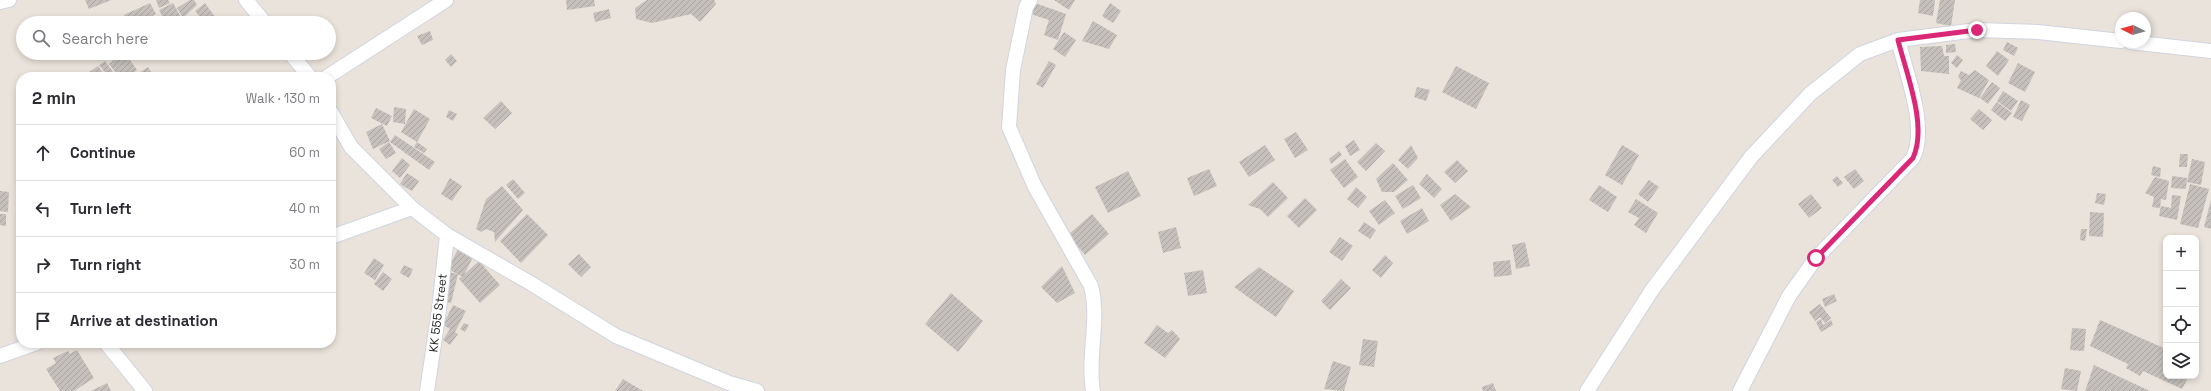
<!DOCTYPE html>
<html lang="en">
<head>
<meta charset="utf-8">
<style>
	:root { --surface:#fff; --page:#f2f2f3; --text:#2b2b33; --muted:#7c7c81; --line:#e1e1e2 }
	body { margin:0; font-family:"Space Grotesk",sans-serif; background:var(--page); color:var(--text) }
	.controls { position:absolute; right:12px; bottom:12px; display:grid; overflow:hidden; border-radius:8px; box-shadow:0 2px 6px #0003 }
	.controls button { width:36px; height:36px; display:grid; place-items:center; padding:0; border:0; border-bottom:1px solid var(--line); background:var(--surface); color:var(--text); font:20px sans-serif }
	.compass { position:absolute; left:2115px; top:12px; width:36px; height:36px; border-radius:50%; background:var(--surface); box-shadow:0 2px 6px #0003; rotate:275deg }
	.stop { position:absolute; width:12px; height:12px; margin:-9px; border:3px solid #db2777; border-radius:50%; background:#fff }
	.stop.end { background:#db2777; border-color:#fff; box-shadow:0 1px 4px #0008 }
	.list { margin:0; padding:0; list-style:none }
	h2 { display:flex; justify-content:space-between; align-items:center; height:52px; margin:0; padding:0 16px; font-size:17px }
	h2 small { font-size:13px; font-weight:400; color:var(--muted) }
	.list li { display:grid; grid-template-columns:26px 1fr auto; gap:12px; align-items:center; box-sizing:border-box; height:56px; padding:0 16px; border-top:1px solid var(--line) }
	.list b { display:block; font-size:15px; white-space:nowrap }
	.list em { font-size:13px; font-style:normal; color:var(--muted) }
	.icon { flex:none; width:22px; height:22px; fill:none; stroke:currentColor; stroke-width:2; stroke-linecap:round; stroke-linejoin:round }
	.map { position:relative; flex:none; width:2211px; height:391px; overflow:hidden }
	.search { position:absolute; background:var(--surface); box-shadow:0 2px 6px #0003; left:16px; top:16px; width:320px; height:44px; display:flex; align-items:center; gap:10px; box-sizing:border-box; padding:0 14px; border-radius:22px; color:var(--muted); font-size:15px }
	.panel { position:absolute; background:var(--surface); box-shadow:0 2px 6px #0003; left:16px; top:72px; width:320px; height:276px; border-radius:16px }
	.map>svg:first-child { display:block }
	.building { fill:url(#building-hatch) }
	.lines { fill:none; stroke-linecap:round; stroke-linejoin:round }
	.street-casing { stroke:#d1d4e0; stroke-width:16 }
	.street { stroke:#fff; stroke-width:14 }
	.route { stroke:#db2777; stroke-width:5 }
	.labels { text-anchor:middle; stroke-width:4; stroke-linejoin:round; paint-order:stroke }
	.street-label { font-size:12px; fill:#282828; stroke:#fff }
</style>
</head>
<body>
<div class="map">
<svg width="2211" height="391" viewBox="0 0 2211 391">
	<defs>
		<pattern id="building-hatch" width="6" height="6" patternUnits="userSpaceOnUse"><rect width="6" height="6" fill="#c5c0bb"/><path d="M-1 1l2-2M0 6l6-6M5 7l2-2" fill="none" stroke="#a9a5a1"/></pattern>
	</defs>
	<rect width="100%" height="100%" fill="#eae3db"/>
	<g class="building">
		<path d="M85 0H111L89 9Z"/>
		<path d="M156 0H168L170 3 159 8Z"/>
		<path d="M190 0H194L197 5 183 18 177 8Z"/>
		<path d="M566 0H594L595 6 567 10Z"/>
		<path d="M647 0H714L716 4 700 22 691 14 652 23 636 19 635 8Z"/>
		<path d="M1054 0H1075L1069 10Z"/>
		<path d="M1920 0H1935L1933 16 1918 13Z"/>
		<path d="M1940 0H1955L1951 26 1936 23Z"/>
		<path d="M150 3 156 14 148 18 150 23H128L124 15Z"/>
		<path d="M173 3 182 19 174 23H166L159 10Z"/>
		<path d="M205 3 215 17 208 23H205L195 11Z"/>
		<path d="M1035 3 1066 14 1058 40 1044 35 1049 20 1031 14Z"/>
		<path d="M1110 3 1121 11 1113 23 1102 16Z"/>
		<path d="M609 9 611 18 595 22 593 13Z"/>
		<path d="M121 16 126 23H111Z"/>
		<path d="M1093 21 1117 35 1109 49 1082 41Z"/>
		<path d="M430 31 433 40 422 45 417 36Z"/>
		<path d="M1064 32 1076 40 1065 57 1053 49Z"/>
		<path d="M2007 42 2018 48 2014 56 2003 50Z"/>
		<path d="M1955 44 1956 52 1946 53V45Z"/>
		<path d="M1942 46 1944 56H1949V74L1921 71 1920 47Z"/>
		<path d="M1997 51 2009 60 1998 76 1986 66Z"/>
		<path d="M123 53H125L137 70 127 77H114L117 74 109 64Z"/>
		<path d="M451 54 457 61 451 67 445 60Z"/>
		<path d="M1957 55 1963 60 1957 68 1951 63Z"/>
		<path d="M105 61 113 72 108 76 99 65Z"/>
		<path d="M1049 61 1056 65 1043 88 1036 84Z"/>
		<path d="M2018 63 2035 72 2025 92 2008 83Z"/>
		<path d="M98 66 103 73 98 77H86L85 75Z"/>
		<path d="M1456 66 1489 83 1476 109 1442 92Z"/>
		<path d="M148 67 154 77H141L139 73Z"/>
		<path d="M1975 70 1989 80 1979 98 1957 88 1961 80 1958 77 1961 71 1969 75Z"/>
		<path d="M1992 82 2000 88 1988 104 1980 98Z"/>
		<path d="M1417 87 1430 90 1426 101 1414 97Z"/>
		<path d="M2003 91 2018 101 2011 111 1997 101Z"/>
		<path d="M2021 100 2030 105 2022 121 2013 117Z"/>
		<path d="M501 101 512 113 495 129 483 118Z"/>
		<path d="M1997 102 2012 113 2005 121 1991 110Z"/>
		<path d="M394 107 406 109 405 124 393 122Z"/>
		<path d="M376 108 392 116 387 126 371 118Z"/>
		<path d="M414 109 430 119 417 142 427 149 424 153 414 147 417 142 401 132Z"/>
		<path d="M1979 109 1992 120 1983 130 1970 119Z"/>
		<path d="M449 110 457 114 453 121 446 117Z"/>
		<path d="M382 124 390 141 373 149 366 132Z"/>
		<path d="M1296 132 1308 150 1295 158 1284 139Z"/>
		<path d="M395 135 435 162 429 170 390 142Z"/>
		<path d="M1354 140 1360 150 1350 156 1345 146Z"/>
		<path d="M389 142 396 153 386 159 379 149Z"/>
		<path d="M1376 143 1385 151 1366 171 1357 162Z"/>
		<path d="M1265 145 1275 160 1249 177 1239 162Z"/>
		<path d="M1411 145 1418 158 1408 169 1398 160Z"/>
		<path d="M1622 145 1639 155 1622 185 1605 175Z"/>
		<path d="M1339 151 1342 155 1331 164 1329 159Z"/>
		<path d="M2180 154H2188L2187 167H2179Z"/>
		<path d="M402 158 410 165 400 178 392 171Z"/>
		<path d="M1345 159 1358 177 1344 188 1330 170Z"/>
		<path d="M2192 159 2205 162 2201 185 2187 182Z"/>
		<path d="M1457 160 1468 171 1455 183 1444 172Z"/>
		<path d="M1393 163 1408 180 1394 192H1382L1376 179Z"/>
		<path d="M2153 166 2161 168 2160 177 2151 175Z"/>
		<path d="M1209 169 1217 186 1194 196 1187 178Z"/>
		<path d="M1855 169 1864 181 1854 189 1844 177Z"/>
		<path d="M1128 171 1141 196 1108 213 1095 187Z"/>
		<path d="M407 173 419 181 412 191 400 184Z"/>
		<path d="M1427 174 1442 189 1434 198 1419 184Z"/>
		<path d="M1837 176 1843 183 1838 187 1832 180Z"/>
		<path d="M2172 176 2187 178 2186 189 2171 188Z"/>
		<path d="M2155 177 2169 181 2166 200 2161 199 2160 208 2152 207 2154 197 2145 193Z"/>
		<path d="M450 178 462 186 452 201 441 194Z"/>
		<path d="M513 179 525 193 518 199 506 185Z"/>
		<path d="M1649 180 1659 187 1648 202 1638 194Z"/>
		<path d="M1273 182 1288 198 1268 217 1260 209 1248 205Z"/>
		<path d="M2190 184 2209 189 2198 228 2180 224Z"/>
		<path d="M1413 185 1421 198 1403 209 1395 196Z"/>
		<path d="M1599 185 1617 197 1608 212 1589 200Z"/>
		<path d="M502 186 523 210 495 242 494 232 486 229 481 232 476 229 486 199Z"/>
		<path d="M1356 187 1367 197 1358 208 1347 199Z"/>
		<path d="M0 191 9 192 8 212 0 211Z"/>
		<path d="M2097 193 2106 194 2104 205 2095 203Z"/>
		<path d="M1455 194 1471 207 1451 221 1440 205Z"/>
		<path d="M1811 194 1822 208 1809 218 1798 204Z"/>
		<path d="M2172 195 2181 196 2177 220 2159 216 2161 206 2171 208Z"/>
		<path d="M1305 198 1317 210 1299 228 1287 216Z"/>
		<path d="M1636 199 1658 213 1646 233 1634 225 1639 218 1628 212Z"/>
		<path d="M1385 200 1395 213 1379 225 1369 211Z"/>
		<path d="M2211 200V229L2204 227Z"/>
		<path d="M1422 208 1429 221 1407 234 1400 221Z"/>
		<path d="M2090 212 2104 213 2103 237 2089 236Z"/>
		<path d="M0 214H6V226L0 225Z"/>
		<path d="M527 214 548 235 521 263 500 241Z"/>
		<path d="M1092 214 1109 234 1085 255 1068 235Z"/>
		<path d="M1364 222 1376 230 1370 239 1358 231Z"/>
		<path d="M1176 227 1181 248 1163 253 1158 232Z"/>
		<path d="M2081 229H2087L2085 241 2080 240Z"/>
		<path d="M1340 237 1353 246 1342 261 1329 252Z"/>
		<path d="M1525 242 1530 266 1516 269 1512 245Z"/>
		<path d="M458 249 473 257 463 277 448 269Z"/>
		<path d="M579 254 591 267 581 277 568 264Z"/>
		<path d="M1385 255 1393 263 1381 278 1372 270Z"/>
		<path d="M374 258 384 265 375 280 364 273Z"/>
		<path d="M1510 260 1512 275 1494 277 1493 262Z"/>
		<path d="M479 261 500 285 480 303 459 279Z"/>
		<path d="M404 265 413 269 409 278 400 273Z"/>
		<path d="M1062 266 1075 293 1057 303 1041 287Z"/>
		<path d="M1259 267 1294 291 1276 317 1234 287Z"/>
		<path d="M1203 270 1207 293 1188 296 1184 273Z"/>
		<path d="M383 272 392 279 383 291 374 284Z"/>
		<path d="M447 272 458 274 451 303 441 301Z"/>
		<path d="M1341 279 1351 288 1330 310 1321 301Z"/>
		<path d="M951 293 983 321 958 352 925 324Z"/>
		<path d="M1834 294 1837 301 1825 307 1822 299Z"/>
		<path d="M1820 304 1831 318 1825 323 1819 316 1820 317 1815 321 1809 312Z"/>
		<path d="M453 305 466 311 455 332 451 330 458 334 450 345 443 340 450 329 443 325Z"/>
		<path d="M1821 319 1823 325 1831 320 1833 325 1821 332 1816 322Z"/>
		<path d="M2100 320 2166 349V376H2189L2182 389 2143 371 2140 376 2126 368 2128 364 2090 346Z"/>
		<path d="M464 323 469 325 465 332 460 329Z"/>
		<path d="M1157 325 1168 333 1172 330 1180 339 1165 358 1144 343Z"/>
		<path d="M2072 328 2086 329 2084 351 2070 350Z"/>
		<path d="M1363 339 1378 341 1374 367 1359 365Z"/>
		<path d="M77 350 94 378 74 391H60L46 369 56 363 53 358 68 351 70 354Z"/>
		<path d="M1333 361 1351 367 1344 391 1324 389Z"/>
		<path d="M2094 365 2150 391H2085Z"/>
		<path d="M2065 368 2081 371 2077 391 2061 389Z"/>
		<path d="M623 379 643 391H615Z"/>
		<path d="M107 383 111 391H91Z"/>
		<path d="M1493 383 1496 391H1483L1482 387Z"/>
	</g>
	<g class="lines">
		<g class="street-casing">
			<g id="street">
				<path d="M246 0 265 23"/>
				<path d="M1030 0 1026 7 1013 70 1009 127 1035 187 1091 286C1100 320 1087 356 1093 391"/>
				<path d="M0 2 9 0"/>
				<path d="M2130 42 2211 51"/>
				<path d="M290 53 310 77"/>
				<path d="M327 77 446 0"/>
				<path d="M331 112 351 147 412 208 447 235 532 284 616 336 729 383 757 391"/>
				<path d="M331 237 412 208"/>
				<path d="M106 343 145 391"/>
				<path d="M0 356 37 343"/>
				<path d="M427 391 439 310 447 235"/>
				<path d="M1587 391 1652 290 1751 157 1810 94 1860 54 1898 40 1977 30 2038 32 2121 41"/>
				<path d="M1740 391 1789 296 1816 258 1913 158C1928 127 1906 73 1898 40"/>
			</g>
		</g>
		<use href="#street" class="street"/>
	</g>
	<g class="lines">
		<path class="route" d="M1816 258 1913 158C1928 126 1906 73 1898 40L1977 30"/>
	</g>
	<g class="labels">
		<g class="street-label">
			<text transform="translate(438 313) rotate(-83)" y="4">KK 555 Street</text>
		</g>
	</g>
</svg>
<div class="controls">
<button>+</button>
<button>−</button>
<button><svg class="icon" aria-label="locate" viewBox="0 0 24 24"><circle cx="12" cy="12" r="6"/><path d="M12 2v4M12 18v4M2 12h4M18 12h4"/></svg></button>
<button><svg class="icon" aria-label="layers" viewBox="0 0 24 24"><path d="M12 4l9 5-9 5-9-5zM3 14l9 5 9-5"/></svg></button>
</div>
<svg class="compass" viewBox="-18 -18 36 36"><path d="M0-13l5 13h-10z" fill="#e53935"/><path d="M0 13l5-13h-10z" fill="#7c7c81"/></svg>
<div class="stop" style="left:1816px;top:258px"></div>
<div class="stop end" style="left:1977px;top:30px"></div>
<div class="search"><svg class="icon" aria-label="search" viewBox="0 0 24 24"><circle cx="10" cy="10" r="6"/><path d="M15 15l6 6"/></svg>Search here</div>
<section class="panel">
<h2>2 min<small>Walk · 130 m</small></h2>
<ul class="list">
<li><svg class="icon" aria-label="ahead" viewBox="0 0 24 24"><path d="M12 20V5M6 11l6-6 6 6"/></svg><div><b>Continue</b></div><em>60 m</em></li>
<li><svg class="icon" aria-label="left" viewBox="0 0 24 24"><path d="M17 20v-9H6M10 6l-5 5 5 5"/></svg><div><b>Turn left</b></div><em>40 m</em></li>
<li><svg class="icon" aria-label="right" viewBox="0 0 24 24"><path d="M7 20v-9h11M14 6l5 5-5 5"/></svg><div><b>Turn right</b></div><em>30 m</em></li>
<li><svg class="icon" aria-label="arrive" viewBox="0 0 24 24"><path d="M6 21V4h12l-3 4 3 4H6"/></svg><div><b>Arrive at destination</b></div></li>
</ul>
</section>
</div>
</body>
</html>
